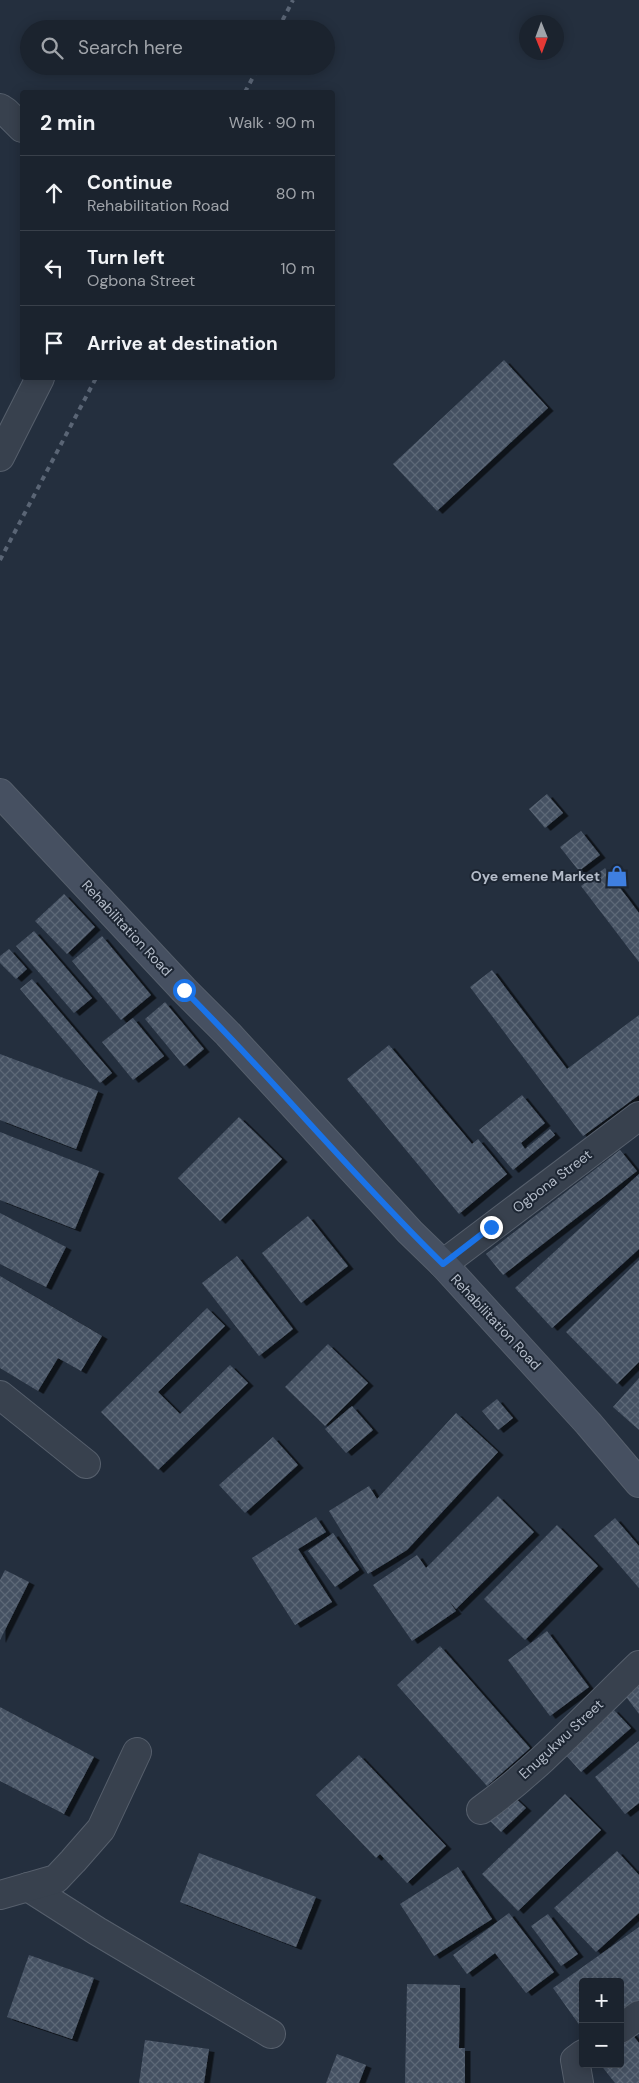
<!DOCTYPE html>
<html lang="en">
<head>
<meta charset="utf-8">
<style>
	:root { --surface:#1b232e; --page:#242b36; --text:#f1f3f6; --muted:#a0a4aa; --line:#39404a }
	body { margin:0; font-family:"DM Sans",sans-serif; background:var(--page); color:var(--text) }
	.controls { position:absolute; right:15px; bottom:15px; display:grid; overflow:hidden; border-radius:5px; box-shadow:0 2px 12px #0003 }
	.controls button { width:45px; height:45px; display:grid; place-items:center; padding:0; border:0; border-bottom:1px solid var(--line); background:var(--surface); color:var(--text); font:25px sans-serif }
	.compass { position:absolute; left:519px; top:15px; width:45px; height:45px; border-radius:50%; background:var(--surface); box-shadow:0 2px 12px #0003; rotate:179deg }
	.stop { position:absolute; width:15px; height:15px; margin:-11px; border:4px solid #1a73e8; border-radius:50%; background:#fff }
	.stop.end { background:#1a73e8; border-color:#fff; box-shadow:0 1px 5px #0008 }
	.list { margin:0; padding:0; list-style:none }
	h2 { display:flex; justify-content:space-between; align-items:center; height:65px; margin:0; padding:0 20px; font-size:21px }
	h2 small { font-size:16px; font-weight:400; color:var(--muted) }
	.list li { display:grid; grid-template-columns:32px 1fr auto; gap:15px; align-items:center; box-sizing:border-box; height:75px; padding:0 20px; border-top:1px solid var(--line) }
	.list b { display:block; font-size:19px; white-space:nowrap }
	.list p { margin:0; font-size:16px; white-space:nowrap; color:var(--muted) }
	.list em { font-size:16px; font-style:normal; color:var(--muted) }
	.icon { flex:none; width:28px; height:28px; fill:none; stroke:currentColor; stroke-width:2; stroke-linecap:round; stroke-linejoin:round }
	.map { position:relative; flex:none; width:639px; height:2083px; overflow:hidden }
	.search { position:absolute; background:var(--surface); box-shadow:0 2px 12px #0003; left:20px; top:20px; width:315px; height:55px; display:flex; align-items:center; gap:12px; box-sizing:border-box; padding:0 18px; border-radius:28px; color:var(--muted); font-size:19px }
	.panel { position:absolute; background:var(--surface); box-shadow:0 2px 12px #0003; left:20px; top:90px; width:315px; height:290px; border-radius:5px }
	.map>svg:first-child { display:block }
	.building { fill:url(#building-cross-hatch); filter:url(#shadow) }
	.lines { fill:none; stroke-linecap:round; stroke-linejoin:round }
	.street-casing { stroke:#565f6c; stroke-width:30 }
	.secondary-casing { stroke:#565f6c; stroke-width:30 }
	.street { stroke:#38414e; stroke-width:28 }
	.secondary { stroke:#465061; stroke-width:28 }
	.rail { stroke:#5a6575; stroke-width:4; stroke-dasharray:5 5; stroke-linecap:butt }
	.route { stroke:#1a73e8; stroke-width:6 }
	.labels { text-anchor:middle; stroke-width:4; stroke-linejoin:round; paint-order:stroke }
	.poi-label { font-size:14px; font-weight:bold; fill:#b4bcc9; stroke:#1d2633; text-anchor:end }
	.street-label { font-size:14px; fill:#b4bcc9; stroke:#1d2633 }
</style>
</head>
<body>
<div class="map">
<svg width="639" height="2083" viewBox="0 0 639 2083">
	<defs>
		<pattern id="building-cross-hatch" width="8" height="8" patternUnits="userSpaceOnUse" patternTransform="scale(1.25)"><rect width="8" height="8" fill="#455162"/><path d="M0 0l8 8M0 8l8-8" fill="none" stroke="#5d6877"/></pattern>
		<filter id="shadow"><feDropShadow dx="5.5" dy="3" stdDeviation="0" flood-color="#0009"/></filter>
	</defs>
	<rect width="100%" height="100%" fill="#242f3e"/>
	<g class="building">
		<path d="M504 360 548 408 437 511 393 464Z"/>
		<path d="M547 794 563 813 545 828 529 809Z"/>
		<path d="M581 831 600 855 579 871 560 847Z"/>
		<path d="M605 868 639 913V962L581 886Z"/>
		<path d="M64 894 95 927 67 954 35 921Z"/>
		<path d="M34 931 92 998 74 1013 16 946Z"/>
		<path d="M102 936 151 995 121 1020 72 961Z"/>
		<path d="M9 949 27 969 16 979 0 963V956Z"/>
		<path d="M492 970 567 1069 639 1015V1095L583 1136 470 987Z"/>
		<path d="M32 979 112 1073 100 1083 20 989Z"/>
		<path d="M165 1002 204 1049 184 1066 145 1019Z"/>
		<path d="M133 1018 164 1056 133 1080 102 1042Z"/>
		<path d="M389 1045 472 1144 478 1139 507 1174 459 1214 347 1079Z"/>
		<path d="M0 1054 98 1091 76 1149 0 1120Z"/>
		<path d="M522 1095 545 1123 521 1143 525 1149 550 1129 555 1135 513 1170 479 1130Z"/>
		<path d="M239 1117 282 1159 220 1221 178 1178Z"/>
		<path d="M0 1132 99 1171 75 1229 0 1200Z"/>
		<path d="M620 1150 637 1171 503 1275 486 1254Z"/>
		<path d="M639 1174V1249L552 1328 515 1288Z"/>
		<path d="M0 1213 66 1247 46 1287 0 1264Z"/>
		<path d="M308 1216 348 1266 301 1303 262 1253Z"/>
		<path d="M237 1256 293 1329 259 1356 202 1283Z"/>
		<path d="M639 1260V1362L617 1384 566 1332Z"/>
		<path d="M0 1276 102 1336 81 1371 58 1358 38 1391 0 1368Z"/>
		<path d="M207 1308 225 1326 158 1392 180 1414 230 1365 248 1383 158 1470 101 1412Z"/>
		<path d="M328 1344 368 1383 325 1426 285 1387Z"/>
		<path d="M639 1378V1430L613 1407Z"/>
		<path d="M497 1399 513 1418 498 1430 482 1411Z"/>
		<path d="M352 1406 373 1430 346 1453 325 1429Z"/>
		<path d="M456 1413 498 1452 407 1550 368 1574 329 1511 369 1486 377 1499Z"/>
		<path d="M273 1437 298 1465 245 1513 219 1485Z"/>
		<path d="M498 1496 534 1532 456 1609 449 1601 456 1611 412 1641 373 1585 417 1555 426 1568Z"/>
		<path d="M316 1517 326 1532 298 1549 332 1602 295 1625 252 1558Z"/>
		<path d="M615 1518 639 1546V1588L594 1536Z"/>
		<path d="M557 1525 598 1566 525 1640 484 1599Z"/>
		<path d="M333 1533 359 1570 335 1587 308 1551Z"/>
		<path d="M5 1570 29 1582 0 1640V1580Z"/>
		<path d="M547 1631 589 1687 550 1716 508 1660Z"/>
		<path d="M440 1646 530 1748 487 1786 397 1685Z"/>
		<path d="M639 1682V1714L624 1694Z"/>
		<path d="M0 1707 94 1757 64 1814 0 1781Z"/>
		<path d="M613 1709 631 1728 581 1772 564 1753Z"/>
		<path d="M639 1741V1803L625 1814 595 1777Z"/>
		<path d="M359 1755 446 1846 407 1883 380 1854 376 1858 316 1795Z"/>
		<path d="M565 1794 601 1830 518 1911 482 1874Z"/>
		<path d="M513 1796 526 1808 501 1832 489 1820Z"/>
		<path d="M617 1851 639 1875V1913L596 1952 554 1908Z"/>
		<path d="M199 1853 316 1897 296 1947 180 1902Z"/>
		<path d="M458 1867 492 1919 434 1956 400 1904Z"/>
		<path d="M509 1913 554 1972 526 1993 495 1953 467 1974 453 1955Z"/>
		<path d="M548 1914 578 1954 561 1966 531 1926Z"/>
		<path d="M639 1927V2000L620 2013V1982H583V2030L553 1988Z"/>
		<path d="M29 1955 94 1978 72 2039 7 2017Z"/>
		<path d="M407 1984 460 1985 459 2048H465V2083H405Z"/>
		<path d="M628 2029 639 2043V2083H615L600 2064H620V2035Z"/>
		<path d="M145 2040 209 2049 204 2083H139Z"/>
		<path d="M337 2054 366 2065 359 2083H326Z"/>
	</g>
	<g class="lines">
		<g class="street-casing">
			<g id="street">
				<path d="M0 108 6 112 22 128"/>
				<path d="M0 457 40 378"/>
				<path d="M443 1264 639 1116"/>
				<path d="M0 1395 86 1464"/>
				<path d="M481 1810C539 1768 588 1714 639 1665"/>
				<path d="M28 1887 97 1931 271 2034"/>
				<path d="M0 1895 56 1879 73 1861 101 1829 137 1752"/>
				<path d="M620 2029 639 2015"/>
				<path d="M579 2083 575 2060 583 2054"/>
			</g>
		</g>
		<g class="secondary-casing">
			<path id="secondary" d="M0 793 184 990 228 1034 410 1232 443 1264 588 1423 639 1483"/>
		</g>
		<use href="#street" class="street"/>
		<use href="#secondary" class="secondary"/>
		<g class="rail">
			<path d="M278 29 293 0"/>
			<path d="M245 92 259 66"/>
			<path d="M0 560 96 378"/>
		</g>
	</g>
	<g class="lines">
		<path class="route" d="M184 990C273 1079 353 1176 443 1264L491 1227"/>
	</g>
	<defs>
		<g id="shop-bare" transform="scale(1.725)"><path d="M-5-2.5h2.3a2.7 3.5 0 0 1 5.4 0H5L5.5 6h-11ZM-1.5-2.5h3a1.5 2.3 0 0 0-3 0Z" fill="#3f7fe0" stroke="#1d2633" stroke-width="2.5" paint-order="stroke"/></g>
	</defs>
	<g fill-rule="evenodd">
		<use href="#shop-bare" x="617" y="876"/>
	</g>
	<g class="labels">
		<g class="poi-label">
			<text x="600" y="881">Oye emene Market</text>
		</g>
		<g class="street-label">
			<text transform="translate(127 928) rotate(47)" y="5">Rehabilitation Road</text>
			<text transform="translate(552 1181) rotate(-37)" y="5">Ogbona Street</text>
			<text transform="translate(496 1322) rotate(47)" y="5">Rehabilitation Road</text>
			<text transform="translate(561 1739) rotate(-43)" y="5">Enugukwu Street</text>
		</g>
	</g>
</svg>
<div class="controls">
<button>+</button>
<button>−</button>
</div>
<svg class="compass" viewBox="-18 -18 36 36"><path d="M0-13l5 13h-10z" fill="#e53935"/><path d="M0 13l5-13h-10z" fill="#a0a4aa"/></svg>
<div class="stop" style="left:184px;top:990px"></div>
<div class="stop end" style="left:491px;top:1227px"></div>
<div class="search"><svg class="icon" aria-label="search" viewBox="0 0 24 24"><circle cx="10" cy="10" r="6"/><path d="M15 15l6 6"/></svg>Search here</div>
<section class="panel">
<h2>2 min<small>Walk · 90 m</small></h2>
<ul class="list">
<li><svg class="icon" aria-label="ahead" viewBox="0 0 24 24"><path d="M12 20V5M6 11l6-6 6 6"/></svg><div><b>Continue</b><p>Rehabilitation Road</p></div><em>80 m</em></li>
<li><svg class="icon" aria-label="left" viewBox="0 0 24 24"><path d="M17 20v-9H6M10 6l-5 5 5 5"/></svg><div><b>Turn left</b><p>Ogbona Street</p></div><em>10 m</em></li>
<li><svg class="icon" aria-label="arrive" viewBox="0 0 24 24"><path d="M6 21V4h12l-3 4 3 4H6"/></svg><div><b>Arrive at destination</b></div></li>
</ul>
</section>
</div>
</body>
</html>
